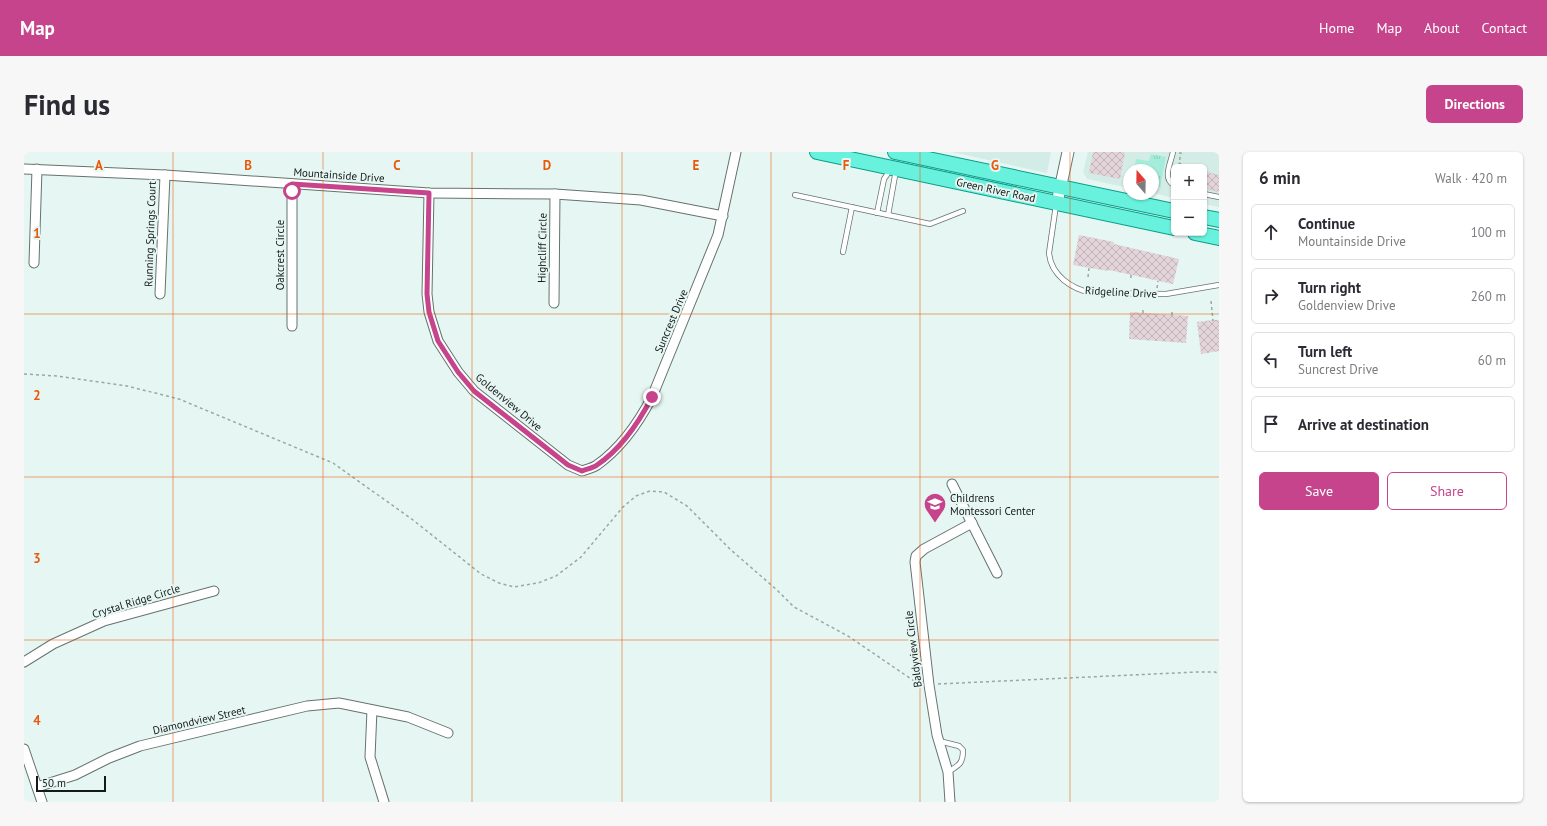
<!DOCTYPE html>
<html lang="en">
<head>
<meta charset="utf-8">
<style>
	:root { --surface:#fff; --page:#f7f7f7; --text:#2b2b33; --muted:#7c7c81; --line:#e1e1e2; --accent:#c6448c }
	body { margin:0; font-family:"PT Sans",sans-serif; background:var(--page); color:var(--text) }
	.controls { position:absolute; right:12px; top:12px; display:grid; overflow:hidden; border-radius:6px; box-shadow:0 1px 3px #0004 }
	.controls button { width:36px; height:36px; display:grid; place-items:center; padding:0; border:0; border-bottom:1px solid var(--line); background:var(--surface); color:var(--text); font:20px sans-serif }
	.compass { position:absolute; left:1099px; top:12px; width:36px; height:36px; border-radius:50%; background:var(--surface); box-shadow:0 1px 3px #0004; rotate:340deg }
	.scale { position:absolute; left:12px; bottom:10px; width:70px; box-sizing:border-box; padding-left:4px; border:2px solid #141a19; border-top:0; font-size:11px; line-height:14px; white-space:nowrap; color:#141a19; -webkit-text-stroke:3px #e6f6f2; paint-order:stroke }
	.stop { position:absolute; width:12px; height:12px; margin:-9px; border:3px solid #c6448c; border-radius:50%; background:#fff }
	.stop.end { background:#c6448c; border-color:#fff; box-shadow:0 1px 4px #0008 }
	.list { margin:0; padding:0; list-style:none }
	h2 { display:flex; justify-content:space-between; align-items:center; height:52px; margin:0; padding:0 16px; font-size:17px }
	h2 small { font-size:13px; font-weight:400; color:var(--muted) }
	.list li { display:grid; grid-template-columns:26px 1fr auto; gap:12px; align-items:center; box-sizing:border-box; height:56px; margin:0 8px 8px; padding:0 8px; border:1px solid var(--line); border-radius:6px }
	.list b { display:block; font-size:15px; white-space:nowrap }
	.list p { margin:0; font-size:13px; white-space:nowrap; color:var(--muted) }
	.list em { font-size:13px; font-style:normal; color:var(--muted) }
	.actions { display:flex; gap:8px; padding:12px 16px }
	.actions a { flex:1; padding:9px 0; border:1px solid var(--accent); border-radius:6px; text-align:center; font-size:14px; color:var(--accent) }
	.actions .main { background:var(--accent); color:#fff }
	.icon { flex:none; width:22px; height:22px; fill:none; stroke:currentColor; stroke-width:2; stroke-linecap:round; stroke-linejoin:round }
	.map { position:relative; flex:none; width:1195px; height:650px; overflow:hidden; border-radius:6px }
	header { display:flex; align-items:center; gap:24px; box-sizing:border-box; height:56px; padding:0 20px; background:var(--accent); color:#fff }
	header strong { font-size:19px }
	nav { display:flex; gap:22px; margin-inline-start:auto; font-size:14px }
	.intro { display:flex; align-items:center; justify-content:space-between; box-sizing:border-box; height:96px; padding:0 24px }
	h1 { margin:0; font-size:28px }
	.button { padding:10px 18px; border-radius:6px; background:var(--accent); color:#fff; font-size:14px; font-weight:700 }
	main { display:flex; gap:24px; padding:0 24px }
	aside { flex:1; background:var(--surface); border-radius:6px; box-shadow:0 1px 3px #0004 }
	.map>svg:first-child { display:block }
	.built { fill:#d3ece5 }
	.grass { fill:url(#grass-tufts) }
	.building { fill:url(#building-cross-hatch) }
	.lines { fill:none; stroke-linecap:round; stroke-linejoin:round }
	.service-casing { stroke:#65736f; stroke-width:6 }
	.minor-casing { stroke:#65736f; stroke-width:11 }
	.tertiary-casing { stroke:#65736f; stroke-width:13 }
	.primary-casing { stroke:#0a9f89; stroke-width:16 }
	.path { stroke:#9ba7a4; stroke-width:1.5; stroke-dasharray:3 3; stroke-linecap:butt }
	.service { stroke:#fff; stroke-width:4.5 }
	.minor { stroke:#fff; stroke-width:9 }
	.tertiary { stroke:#fff; stroke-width:11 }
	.primary { stroke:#68f1dd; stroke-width:14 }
	.route { stroke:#c6448c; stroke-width:5 }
	.grid { fill:none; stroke:#e8590c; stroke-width:1; stroke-opacity:0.55 }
	.labels { text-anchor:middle; stroke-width:4; stroke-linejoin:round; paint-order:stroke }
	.street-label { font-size:11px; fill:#141a19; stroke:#e6f6f2 }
	.poi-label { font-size:11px; fill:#141a19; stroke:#e6f6f2; text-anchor:start }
	.grid-label { font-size:13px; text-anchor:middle; font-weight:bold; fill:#e8590c; stroke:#e6f6f2; stroke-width:4; stroke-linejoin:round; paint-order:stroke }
</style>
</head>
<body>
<header>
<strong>Map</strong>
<nav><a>Home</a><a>Map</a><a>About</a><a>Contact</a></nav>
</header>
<div class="intro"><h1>Find us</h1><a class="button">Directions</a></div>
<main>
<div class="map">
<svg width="1195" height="650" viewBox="0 0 1195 650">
	<defs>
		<pattern id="grass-tufts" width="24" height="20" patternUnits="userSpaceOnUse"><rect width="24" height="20" fill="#a4eddb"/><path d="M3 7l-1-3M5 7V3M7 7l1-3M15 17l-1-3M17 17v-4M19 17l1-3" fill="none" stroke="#8ccbbb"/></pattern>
		<pattern id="building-cross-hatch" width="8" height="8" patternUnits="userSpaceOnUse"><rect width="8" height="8" fill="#e3d4da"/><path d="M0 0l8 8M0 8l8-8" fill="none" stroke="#c2b5ba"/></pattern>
	</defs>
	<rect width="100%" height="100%" fill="#e6f6f2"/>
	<g class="built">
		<path d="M928 0H1027L1023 21Z"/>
		<path d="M1064 0H1195V55L1180 52V15H1150V46L1129 41V18H1105V36L1063 27 1059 20Z"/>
	</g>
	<path class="grass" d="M1127 2 1142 5 1136 35 1129 34V18H1110L1112 7 1125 9Z"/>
	<g class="building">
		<path d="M1069 0H1101L1096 27 1065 21Z"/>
		<path d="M1180 19 1195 23V40L1180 37Z"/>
		<path d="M1055 83 1090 90V92L1155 107 1149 132 1085 118 1084 119 1049 113Z"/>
		<path d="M1106 160 1164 164 1162 191 1105 187Z"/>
		<path d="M1189 168H1195V199L1177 202 1173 170Z"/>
	</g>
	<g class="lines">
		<g class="service-casing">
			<g id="service">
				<path d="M1149 0C1147 10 1138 27 1150 33"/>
				<path d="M1180 42 1195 45"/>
				<path d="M771 43 906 72 939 59"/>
				<path d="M1032 53 1025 101C1027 123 1047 137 1068 141L1142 142 1195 133"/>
				<path d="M853 61 860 27 867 17"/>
				<path d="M864 63 872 18"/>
				<path d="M819 100 828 55"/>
				<path d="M915 589 935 594 939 598C939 612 935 613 924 620"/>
			</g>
		</g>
		<g class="minor-casing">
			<g id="minor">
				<path d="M0 17 141 23 405 41 531 42 617 48 699 64"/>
				<path d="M268 32V174"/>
				<path d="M405 41 403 142 405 160 414 189 434 220 450 239 544 313 558 319C563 317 569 316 573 313 597 296 615 270 628 245L694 83 712 0"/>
				<path d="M10 111 13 17"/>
				<path d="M136 142 141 23"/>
				<path d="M530 151 531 42"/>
				<path d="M928 332 973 421"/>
				<path d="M0 510 29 492 80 469 190 439"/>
				<path d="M348 558 346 605 360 650"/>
				<path d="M0 597 18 650"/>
				<path d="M13 635 51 623 85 606 116 594 283 554 315 551 384 565 424 581"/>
				<path d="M926 650 924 620 913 583 905 533 891 410 892 404 900 397 948 371"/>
			</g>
		</g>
		<g class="tertiary-casing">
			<path id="tertiary" d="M1033 51 1044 0"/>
		</g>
		<g class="primary-casing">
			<g id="primary">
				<path d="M793 0 1150 76"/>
				<path d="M871 0 1150 59"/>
				<path d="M1180 65 1195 68"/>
				<path d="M1171 81 1195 86"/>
			</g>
		</g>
		<g class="path">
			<path d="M1155 1H1157L1155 11 1157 12"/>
			<path d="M1064 125 1065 116"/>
			<path d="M1107 126V123"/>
			<path d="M1133 136 1134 129"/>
			<path d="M1187 149 1189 169"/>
			<path d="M1119 161V158"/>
			<path d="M1148 163V158"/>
			<path d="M0 222 33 224 103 234 155 247 309 311 389 368 457 422 475 431 490 435 514 431 532 424 557 405 599 355 612 344 626 339 640 340 663 354 707 398 753 438 770 455 824 484 896 533"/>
			<path d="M914 532 1173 520H1191L1195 522"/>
		</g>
		<use href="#service" class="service"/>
		<use href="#minor" class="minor"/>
		<use href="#tertiary" class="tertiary"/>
		<use href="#primary" class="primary"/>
	</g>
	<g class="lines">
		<path class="route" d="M268 39V32L405 41 403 142 405 160 414 189 434 220 450 239 544 313 558 319C563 317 569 316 573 313 597 297 615 270 628 245"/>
	</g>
	<path class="grid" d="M149 0V650M299 0V650M448 0V650M598 0V650M747 0V650M896 0V650M1046 0V650M0 162H1195M0 325H1195M0 488H1195"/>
	<defs>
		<g id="school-pin" transform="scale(1.15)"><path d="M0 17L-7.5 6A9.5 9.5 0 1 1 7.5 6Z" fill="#c6448c" stroke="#e6f6f2"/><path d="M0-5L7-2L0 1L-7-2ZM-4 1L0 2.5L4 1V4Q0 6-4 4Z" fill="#fff"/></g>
	</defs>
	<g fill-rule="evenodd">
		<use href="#school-pin" x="911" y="352"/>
	</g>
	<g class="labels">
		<g class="street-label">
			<text transform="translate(315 23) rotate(4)" y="4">Mountainside Drive</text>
			<text transform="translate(972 38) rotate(12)" y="4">Green River Road</text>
			<text transform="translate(126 82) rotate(-88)" y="4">Running Springs Court</text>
			<text transform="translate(518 96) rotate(-89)" y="4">Highcliff Circle</text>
			<text transform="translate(256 103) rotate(-90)" y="4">Oakcrest Circle</text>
			<text transform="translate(1097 140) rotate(3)" y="4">Ridgeline Drive</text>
			<text transform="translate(647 169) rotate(-67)" y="4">Suncrest Drive</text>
			<text transform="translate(485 250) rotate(40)" y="4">Goldenview Drive</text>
			<text transform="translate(112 449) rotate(-17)" y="4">Crystal Ridge Circle</text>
			<text transform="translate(889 497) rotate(-97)" y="4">Baldyview Circle</text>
			<text transform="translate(175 568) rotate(-13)" y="4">Diamondview Street</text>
		</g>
		<g class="poi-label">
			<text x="926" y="350">Childrens<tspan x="926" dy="13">Montessori Center</tspan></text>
		</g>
	</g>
	<g class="grid-label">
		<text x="75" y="18">A</text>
		<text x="224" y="18">B</text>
		<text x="373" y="18">C</text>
		<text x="523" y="18">D</text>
		<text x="672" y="18">E</text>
		<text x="822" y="18">F</text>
		<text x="971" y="18">G</text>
		<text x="13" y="86">1</text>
		<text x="13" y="248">2</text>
		<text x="13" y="411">3</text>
		<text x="13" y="573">4</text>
	</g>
</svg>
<div class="controls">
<button>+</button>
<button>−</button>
</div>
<svg class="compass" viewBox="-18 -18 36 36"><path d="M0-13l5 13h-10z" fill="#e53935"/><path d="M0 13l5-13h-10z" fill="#7c7c81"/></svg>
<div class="scale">50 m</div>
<div class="stop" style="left:268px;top:39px"></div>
<div class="stop end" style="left:628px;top:245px"></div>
</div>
<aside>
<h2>6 min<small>Walk · 420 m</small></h2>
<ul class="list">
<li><svg class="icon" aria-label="ahead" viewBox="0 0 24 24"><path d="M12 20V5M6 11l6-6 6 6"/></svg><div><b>Continue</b><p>Mountainside Drive</p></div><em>100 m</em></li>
<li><svg class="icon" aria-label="right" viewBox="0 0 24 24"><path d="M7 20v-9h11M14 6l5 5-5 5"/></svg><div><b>Turn right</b><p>Goldenview Drive</p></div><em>260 m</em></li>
<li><svg class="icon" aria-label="left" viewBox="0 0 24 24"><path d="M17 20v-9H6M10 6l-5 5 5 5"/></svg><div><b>Turn left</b><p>Suncrest Drive</p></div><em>60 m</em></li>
<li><svg class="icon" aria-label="arrive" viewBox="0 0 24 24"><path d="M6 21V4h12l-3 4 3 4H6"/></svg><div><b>Arrive at destination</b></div></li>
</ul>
<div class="actions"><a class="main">Save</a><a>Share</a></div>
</aside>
</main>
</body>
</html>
